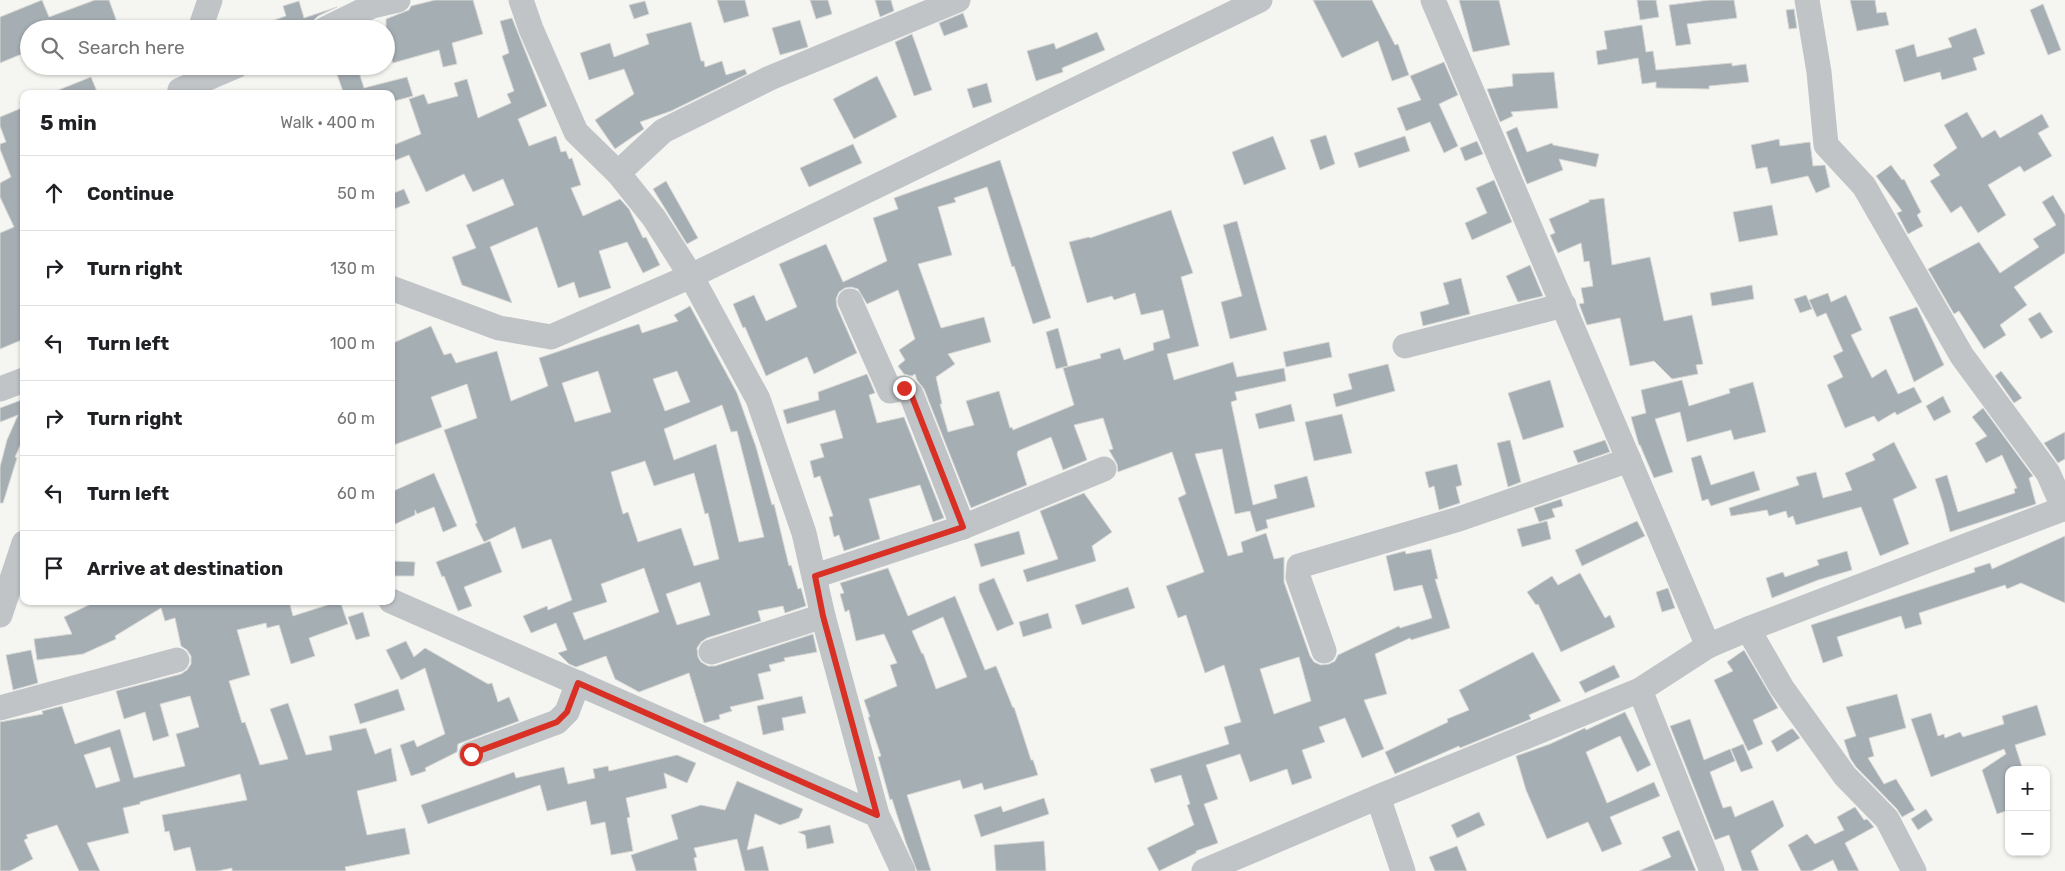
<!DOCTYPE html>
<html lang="en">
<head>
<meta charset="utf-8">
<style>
	:root { --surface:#fff; --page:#f6f6f6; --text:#202124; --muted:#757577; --line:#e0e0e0 }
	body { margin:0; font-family:Rubik,sans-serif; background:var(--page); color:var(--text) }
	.controls { position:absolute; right:15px; bottom:15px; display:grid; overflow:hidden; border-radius:10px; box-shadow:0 1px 4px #0004 }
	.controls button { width:45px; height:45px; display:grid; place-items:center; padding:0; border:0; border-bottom:1px solid var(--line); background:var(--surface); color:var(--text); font:25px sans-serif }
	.stop { position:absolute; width:15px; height:15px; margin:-11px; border:4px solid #d93025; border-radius:50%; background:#fff }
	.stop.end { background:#d93025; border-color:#fff; box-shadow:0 1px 5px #0008 }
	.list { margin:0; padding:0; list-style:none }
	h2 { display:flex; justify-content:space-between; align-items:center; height:65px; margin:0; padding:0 20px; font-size:21px }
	h2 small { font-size:16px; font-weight:400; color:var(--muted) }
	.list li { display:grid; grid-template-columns:32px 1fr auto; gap:15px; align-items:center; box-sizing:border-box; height:75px; padding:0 20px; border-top:1px solid var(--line) }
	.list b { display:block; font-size:19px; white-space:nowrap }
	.list em { font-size:16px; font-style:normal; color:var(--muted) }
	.icon { flex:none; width:28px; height:28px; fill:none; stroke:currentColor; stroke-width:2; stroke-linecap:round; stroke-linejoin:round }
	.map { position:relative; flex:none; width:2065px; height:871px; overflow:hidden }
	.search { position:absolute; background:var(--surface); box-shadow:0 1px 4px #0004; left:20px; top:20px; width:375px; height:55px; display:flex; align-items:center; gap:12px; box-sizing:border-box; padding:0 18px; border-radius:28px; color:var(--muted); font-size:19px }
	.panel { position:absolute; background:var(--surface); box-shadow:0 1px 4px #0004; left:20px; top:90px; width:375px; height:515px; border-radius:10px }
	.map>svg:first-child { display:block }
	.building { fill:#a5aeb3; stroke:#d7d7d4; fill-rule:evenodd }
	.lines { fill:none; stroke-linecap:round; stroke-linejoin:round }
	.minor { stroke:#c0c4c7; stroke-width:25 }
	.route { stroke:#d93025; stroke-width:6 }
</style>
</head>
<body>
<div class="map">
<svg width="2065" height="871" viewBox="0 0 2065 871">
	<rect width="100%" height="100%" fill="#f5f5f2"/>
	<g class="building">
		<path d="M42 0 49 17 95 0H109L117 22 100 29H29V51L0 63V17Z"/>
		<path d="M435 0H473L483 34 452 43 457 64 443 67 439 50 393 63 386 41V19L409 10 411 6Z"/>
		<path d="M717 0H745L749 16 724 23Z"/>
		<path d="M810 0H828L832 14 816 19Z"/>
		<path d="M875 0H891L894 11 880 17Z"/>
		<path d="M1313 0H1372L1395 45 1398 44 1409 75 1392 81 1378 41 1342 58Z"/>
		<path d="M1459 0H1499L1510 45 1473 52Z"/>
		<path d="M1637 0H1656L1659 17 1640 20Z"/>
		<path d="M1709 0H1734L1737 18 1687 24 1691 44 1676 46 1669 5Z"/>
		<path d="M1850 0H1875L1877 13 1886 12 1889 25 1857 31Z"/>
		<path d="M299 1 304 18 337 7 318 16 313 21 311 29H254V27L286 16 283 6Z"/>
		<path d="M645 1 649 14 634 19 629 5Z"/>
		<path d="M2043 4 2061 50 2048 55 2030 10Z"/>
		<path d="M1794 9 1797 28 1789 29 1786 10Z"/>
		<path d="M963 13 968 27 944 36 939 23Z"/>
		<path d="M512 18 547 106 518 119 529 146 556 136 561 152 566 151 569 159 572 158 581 185 571 188 583 216 620 199 629 209 643 238 646 237 660 265 643 273 627 242 599 251 611 288 579 298 574 282 558 288 537 227 490 247 512 303 462 285 452 257 476 248 466 225 514 205 503 179 473 192 464 174 426 192 409 155 391 162V146L421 134 409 99 424 94 428 104 458 96 454 83 467 79 478 118 511 103 507 94 514 91 502 56 509 53 500 21Z"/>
		<path d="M800 20 808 47 780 55 772 28Z"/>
		<path d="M691 22 701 61H704L705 67 722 61 726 75 745 69 747 74 671 111 640 122 644 129 615 149 595 120 634 94 624 69 589 80 580 53 610 43 614 57 649 44 646 34Z"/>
		<path d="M1642 25 1646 52 1653 51 1656 70 1732 63V66L1746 64 1749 82 1709 86V89L1656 88V82L1642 84 1638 58 1598 65 1596 51 1607 49 1604 31Z"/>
		<path d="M1976 28 1985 54 1973 58 1977 70 1942 80 1940 72 1904 82 1895 50 1914 44 1917 57 1952 47 1948 38Z"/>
		<path d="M1097 32 1105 50 1062 68 1063 72 1036 81 1027 51 1054 43 1056 49Z"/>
		<path d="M912 34 932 90 914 96 895 42Z"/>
		<path d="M1444 62 1458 95 1439 104 1458 146 1444 153 1430 122 1406 131 1397 108 1421 100 1410 76Z"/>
		<path d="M334 66H357L364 88 407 77 413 96 391 102V94H344Z"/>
		<path d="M1554 72 1558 108 1511 112 1513 116 1500 122 1487 89 1513 86 1512 74Z"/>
		<path d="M877 76 897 117 854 139 833 99Z"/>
		<path d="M91 77 98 94H51V93Z"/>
		<path d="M987 83 992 102 973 108 967 89Z"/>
		<path d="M24 107V339L0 349V233L14 227 0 197V183L11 177 0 149V144L6 142 0 126V117Z"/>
		<path d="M1967 112 1982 138 1995 130 2000 138 2042 114 2049 127 2038 133 2052 156 2024 172 2020 166 1988 185 2006 215 1978 233 1961 206 1951 213 1930 181 1940 175 1933 165 1957 148 1944 125Z"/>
		<path d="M1517 127 1527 152 1552 143 1553 145 1599 154 1596 167 1559 159 1563 170 1527 184 1506 132Z"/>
		<path d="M1326 135 1335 164 1320 170 1310 140Z"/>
		<path d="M1273 136 1286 169 1244 185 1232 152Z"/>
		<path d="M1405 136 1410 151 1359 168 1354 153Z"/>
		<path d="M1779 139 1780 146 1810 142 1813 166 1825 165 1830 187 1816 193 1808 176 1771 184 1767 167 1756 169 1751 145Z"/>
		<path d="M1477 141 1483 154 1465 161 1460 148Z"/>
		<path d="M853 144 862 163 809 187 800 168Z"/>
		<path d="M1000 160 1051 318 1033 324 1014 266 1012 267 987 187 954 198 956 202 938 207 952 255 918 264 941 328 984 317 991 342 948 354 955 364 936 377 942 404H940L948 432 974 425 966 401 999 391 1010 428 1012 427 1013 430 1074 405 1063 368 1101 358 1100 354 1120 348 1124 360 1154 350 1153 343 1170 338 1163 310 1141 315 1135 293 1114 300 1112 296 1087 303 1069 242 1089 237 1090 238 1171 210 1193 273 1181 277 1199 346 1167 354 1174 380 1233 362 1237 377 1284 368 1286 381 1235 392 1237 400 1231 402 1253 505 1277 498 1274 485 1307 476 1315 507 1266 520 1268 528 1256 532 1250 511 1235 514 1222 449 1195 454 1228 556 1243 552 1241 542 1266 533 1274 559 1284 557V582L1310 656 1314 662 1321 665 1329 664 1335 661 1338 655 1399 626 1400 628 1432 618 1422 585 1394 591 1386 556 1405 551 1406 554 1431 549 1438 579H1435L1450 628 1411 640 1410 638 1375 654 1387 694 1364 700 1384 749 1362 758 1345 718 1319 727 1325 742 1302 750 1312 778 1292 785 1287 769 1250 782 1240 754 1206 765 1218 799 1204 804 1218 843 1196 851V853L1159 871 1147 848 1194 825 1187 805 1190 804 1181 775 1155 783 1150 769 1229 744 1224 727 1241 722 1224 665 1205 673 1186 615 1178 618 1166 586 1204 572 1178 498 1186 494 1172 452 1118 472 1117 464 1109 450 1113 449 1103 418 1074 425 1087 460 1063 470 1051 437 1018 451 1017 454 1027 485 971 508 924 389 917 380 915 374 912 376 904 374 898 366 905 360 899 350 915 339 898 290 867 304 858 289 851 287 845 288 839 292 836 299 837 307 857 353 814 374 807 357 766 376 745 327 743 328 733 304 754 295 766 321 797 307 779 264 826 244 843 282 887 261 873 218 898 209 894 198ZM1299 657 1311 701 1274 714 1260 669Z"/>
		<path d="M1891 165 1902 180 1904 179 1921 212 1917 215 1923 226 1908 234 1897 213 1902 211 1876 176Z"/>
		<path d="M1494 180 1512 222 1472 240 1465 223 1487 213 1476 188Z"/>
		<path d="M666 181 698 238 687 244 653 189Z"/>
		<path d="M404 189 410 203 391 210V194Z"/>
		<path d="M2053 195 2065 215V253L2014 287 2027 305 2000 325 2006 335 1984 349 1959 311 1954 314 1928 269 1979 242 2000 273 2039 247 2033 239 2056 225 2042 202Z"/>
		<path d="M1604 198 1612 265 1650 257 1664 321 1692 315 1703 364 1696 365 1698 374 1672 379 1654 361 1630 366 1620 318 1587 325 1579 304 1584 303 1581 288 1593 286 1589 261 1584 262 1581 243 1558 253 1550 235 1555 233 1549 219 1589 202V200Z"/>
		<path d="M1772 205 1778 235 1739 242 1733 212Z"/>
		<path d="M1237 221 1267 330 1230 339 1221 302 1242 296 1223 225Z"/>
		<path d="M1530 265 1543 296 1518 302 1506 276Z"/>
		<path d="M1461 278 1470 314 1423 326 1420 312 1449 304 1443 283Z"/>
		<path d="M1752 285 1754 299 1712 306 1710 293Z"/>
		<path d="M1828 293 1831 302 1846 295 1862 330 1851 335 1872 378 1886 369 1898 394 1914 387 1922 402 1897 415 1895 412 1878 422 1874 416 1845 428 1827 385 1843 377 1833 356 1843 351 1826 313 1817 317 1809 300Z"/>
		<path d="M1806 295 1812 309 1800 313 1794 299Z"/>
		<path d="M690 306 737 393 756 447 772 505 774 504 789 566 791 565 798 589 801 588 806 606 785 613 783 606 758 611 761 621 707 638 701 642 697 648 698 657 701 662 708 666H715L813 634 817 652 784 658 785 661 769 665 771 671 758 674 764 699 730 707 732 711 719 715 720 719 704 723 689 673 639 692 615 679 606 656 576 667 569 664 558 653 567 650 556 623 531 633 523 616 547 606 548 610 572 600 551 539 522 549 515 527 484 542 475 524 477 523 444 430 477 418 467 384 431 397 442 427 391 446V344L431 326 444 355 451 353 456 363 497 351 511 401 548 386 539 358 639 324 642 333 678 321 674 315ZM598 371 611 412 575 422 562 383ZM677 371 690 402 665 411 653 379ZM722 405 731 432 737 431 764 537 739 542 716 444 674 460 664 429ZM645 461 654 486 694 473 705 514 708 513 719 559 694 566 681 528 638 542 628 512 623 514 611 472ZM644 568 659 612 584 640 573 613 607 602 601 584ZM700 582 710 615 677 625 666 594Z"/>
		<path d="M1917 307 1944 365 1914 382 1889 317Z"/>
		<path d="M2040 312 2053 332 2041 339 2028 319Z"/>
		<path d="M1058 328 1068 366 1056 369 1046 332Z"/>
		<path d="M1329 342 1332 357 1286 367 1283 352Z"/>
		<path d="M1388 364 1395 391 1336 407 1333 394 1352 389 1348 374Z"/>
		<path d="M2001 371 2022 398 2014 403 1995 376Z"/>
		<path d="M867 374 875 393 869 395 877 423 904 417 944 518 933 522 920 485 869 499 880 539 844 551 839 535 834 537 829 517 833 516 820 476 814 478 810 461 824 457 820 444 843 438 835 410 787 424 783 410 819 400 818 392Z"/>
		<path d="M1550 380 1564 427 1523 440 1508 393Z"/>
		<path d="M1682 380 1689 406 1730 393 1729 389 1753 382 1766 432 1734 440 1731 430 1687 442 1680 412 1655 419 1673 472 1654 478 1640 445H1639L1631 417 1646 413 1641 390Z"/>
		<path d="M1943 396 1951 412 1934 421 1926 406Z"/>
		<path d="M24 399V437L15 457 17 458 3 503H0V467L7 440 18 415 0 422V408Z"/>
		<path d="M1291 404 1295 421 1259 429 1255 414Z"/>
		<path d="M1983 408 2033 476 2029 478 2036 504 1950 532 1943 504 1935 479 1947 475 1958 512 2015 493 2014 489 2017 488 2002 455 1986 463 1975 443 1987 436 1972 417Z"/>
		<path d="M1342 414 1352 453 1314 461 1305 422Z"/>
		<path d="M2065 432V459L2058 463 2044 443Z"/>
		<path d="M1510 440 1521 482 1508 487 1497 443Z"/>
		<path d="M1605 440 1610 452 1578 463 1573 451Z"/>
		<path d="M1894 442 1917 488 1893 499 1909 544 1880 556 1861 507 1796 525 1793 516 1788 518 1786 511 1769 516 1767 510 1731 516 1729 508 1799 485 1796 477 1816 472 1823 498 1852 490 1845 473 1875 460 1872 454Z"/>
		<path d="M1701 455 1711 485 1754 471 1760 490 1711 506 1708 499 1702 501 1691 458Z"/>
		<path d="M1457 464 1462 485 1456 487 1460 503 1439 510 1434 486 1429 488 1425 472Z"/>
		<path d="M434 473 457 526 443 532 434 507 417 514 415 510V515L391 526V492Z"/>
		<path d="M1084 493 1112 532 1092 546 1096 561 1027 582 1023 570 1058 559 1040 511Z"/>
		<path d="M1561 499 1563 506 1552 509 1555 517 1539 522 1534 508Z"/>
		<path d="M1547 521 1551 539 1522 547 1517 529Z"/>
		<path d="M1637 521 1645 536 1582 566 1575 550Z"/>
		<path d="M1019 531 1025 554 981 567 974 544Z"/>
		<path d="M2065 536V603L2021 583 2007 589 2005 585 1919 613 1922 624 1905 629 1901 616 1837 637 1843 656 1823 663 1811 625 1975 572 1974 568 1990 563 1992 569Z"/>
		<path d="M490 541 502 572 464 587 472 606 458 611 444 576 442 577 436 562Z"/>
		<path d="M1847 551 1852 570 1818 580 1772 598 1766 578 1783 572 1785 577 1819 565 1817 560Z"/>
		<path d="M393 561 415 562 414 576H393Z"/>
		<path d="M888 568 908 616 955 596 985 670 996 666 1013 708 1014 707 1031 760H1033L1038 775 984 790 982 783 963 789 960 780 907 795 931 871H917L906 843 892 799 890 800 878 757 881 756 868 717H870L864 700 897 686 890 665 897 663 884 634 856 641 849 610 845 612 840 594 844 593 840 583ZM943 617 967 677 936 689 923 653 922 654 912 631Z"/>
		<path d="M1580 573 1605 618 1610 615 1615 627 1561 652 1538 604 1536 605 1527 592 1552 576 1558 585Z"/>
		<path d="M994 578 1014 624 997 631 979 590V584Z"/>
		<path d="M1128 587 1135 608 1082 625 1075 605Z"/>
		<path d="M1668 588 1675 608 1662 612 1656 592Z"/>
		<path d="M97 601H289L293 616 340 601 348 624 309 638 315 656 291 664 279 625 267 628 266 623 237 630 250 675 229 681 242 723 245 722 260 765 288 759 270 709 288 703 306 755 332 750 329 736 366 728 375 754 391 748 397 781 357 791 367 835 405 828 410 854 345 867 346 871H232V868L218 871H196L190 847 174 851 169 831 165 832 162 815 247 800 240 774 140 802V804L123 808 129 833 87 843 100 871H79L57 825 26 835 28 838 24 840 33 859 10 871H0V722L43 714 42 711 62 706 75 744 120 729 134 778 185 766 176 734 199 727 190 696 160 704 169 736 153 741 145 712 124 719 116 691 181 674 187 670 191 664V656L187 650 181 646 175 618 165 621 161 608 115 636 116 639 83 654 37 660 34 639 72 634 64 617ZM110 747 120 781 96 788 84 755Z"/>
		<path d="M363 612 370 636 356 640 348 617Z"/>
		<path d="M1048 613 1052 628 1023 637 1019 622Z"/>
		<path d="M406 641 414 657 425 648 488 684 492 683 498 702 509 697 519 721 458 744 457 752 425 768 426 771 411 776 400 745 414 740 417 747 445 734 425 668 401 680 386 650Z"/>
		<path d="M31 650 38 683 13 690 6 655Z"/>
		<path d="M1744 650 1778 708 1753 720 1763 744 1748 751 1714 680 1733 671 1727 662Z"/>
		<path d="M1533 652 1561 701 1529 715 1531 719 1460 748 1459 746 1395 774 1385 752 1448 722 1447 719 1469 710 1459 690Z"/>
		<path d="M1614 665 1620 677 1585 693 1579 682Z"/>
		<path d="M398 689 405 710 360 724 354 704Z"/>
		<path d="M1897 694 1906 728 1869 738 1874 756 1868 758 1884 784 1896 779 1915 810 1902 817 1897 809 1856 767 1850 758 1844 740 1856 736 1846 707Z"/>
		<path d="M802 696 806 713 782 718 784 730 763 735 757 706Z"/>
		<path d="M2037 705 2046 735 2015 745 2023 770H2009V810L1997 814 1982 770 2006 754 2004 749 1931 777 1911 719 1931 713 1938 736 1944 734 1945 738 1960 732 1963 737 2004 724 2002 716Z"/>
		<path d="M1625 712 1651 765 1637 772 1620 736 1586 752 1607 803 1654 782 1660 796 1610 817 1622 844 1602 852 1588 822 1547 839 1526 790 1516 756 1550 744 1585 728 1586 730Z"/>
		<path d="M1690 719 1704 760 1730 749 1735 761 1710 772 1723 808 1731 806 1735 817 1773 800 1784 826 1751 851 1759 871H1742L1729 835 1715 840 1670 726Z"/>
		<path d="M1791 729H1793L1800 738 1777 752 1771 741Z"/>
		<path d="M1743 744 1753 768 1741 772 1731 749Z"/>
		<path d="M677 755 696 763 687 783 664 773 667 788 626 798 630 817 627 818 633 851 611 855 605 822 591 825 586 801 547 811 540 785 428 824 421 805 514 772 516 778 564 767 568 784 595 778 593 769 608 766 609 771Z"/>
		<path d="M737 781 803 809 799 818 780 825 755 814 747 850 763 846 769 871H745L737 839 694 848 697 857 694 858 697 871H636L631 855 678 839 671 815 701 805 725 810Z"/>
		<path d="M1044 798 1049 814 981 837 974 815 1001 806 1003 812Z"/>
		<path d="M1855 807 1864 820 1867 819 1874 827 1845 843 1859 871H1838L1833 860 1811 871H1801L1788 845 1807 834 1815 844 1844 830 1837 817Z"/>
		<path d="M1926 809 1933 820 1918 830 1911 819Z"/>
		<path d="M1479 812 1485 825 1457 838 1451 825Z"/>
		<path d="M830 825 834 843 807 849 805 835 798 832Z"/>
		<path d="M1679 830 1696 871H1639L1671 857 1662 837Z"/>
		<path d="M1044 841 1046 871H996L994 845Z"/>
		<path d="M1457 846 1467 871H1435L1429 857Z"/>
	</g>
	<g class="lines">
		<g class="minor">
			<path d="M521 0 531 29 576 132 618 173 654 218 691 276 1260 0"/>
			<path d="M1433 0 1708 646"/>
			<path d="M1807 0 1819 72 1826 145 1864 186 1962 356 2048 473 2064 509"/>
			<path d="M200 29 210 0"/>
			<path d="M325 29 372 6 398 0"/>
			<path d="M180 90 236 66"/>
			<path d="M618 173 663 131 770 78 958 0"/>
			<path d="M391 288 499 328 551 337 691 276 758 399 804 533 823 616 877 815"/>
			<path d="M850 301 890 391 904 388 911 394 963 527"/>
			<path d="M1405 346 1564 305"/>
			<path d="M0 389 24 380"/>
			<path d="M815 576 963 527 1104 469"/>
			<path d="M391 601 877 815 903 871"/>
			<path d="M0 615 24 543"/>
			<path d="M1748 629 1782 688 1845 776 1887 819 1914 871"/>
			<path d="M1324 651 1298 577 1299 566 1459 519 1629 460"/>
			<path d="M711 652 823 616"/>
			<path d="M1640 690 1712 871"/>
			<path d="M0 708 177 660"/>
			<path d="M471 754 557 722 567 712 578 683"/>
			<path d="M1378 797 1403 871"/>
			<path d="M1204 871 1378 797 1640 690 1708 646 1748 629 2065 508"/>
		</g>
	</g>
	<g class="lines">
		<path class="route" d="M471 754 557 722 567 712 578 683 877 815 823 616 815 576 963 527 911 394 904 388"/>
	</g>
</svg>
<div class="controls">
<button>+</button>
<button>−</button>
</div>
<div class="stop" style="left:471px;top:754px"></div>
<div class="stop end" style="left:904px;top:388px"></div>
<div class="search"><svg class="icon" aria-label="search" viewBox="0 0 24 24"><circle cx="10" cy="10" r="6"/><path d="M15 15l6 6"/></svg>Search here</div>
<section class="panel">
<h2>5 min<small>Walk · 400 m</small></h2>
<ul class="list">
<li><svg class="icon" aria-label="ahead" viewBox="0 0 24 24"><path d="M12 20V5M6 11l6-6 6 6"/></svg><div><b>Continue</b></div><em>50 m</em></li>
<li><svg class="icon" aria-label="right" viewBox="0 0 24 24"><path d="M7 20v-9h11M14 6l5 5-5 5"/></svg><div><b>Turn right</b></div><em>130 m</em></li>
<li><svg class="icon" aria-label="left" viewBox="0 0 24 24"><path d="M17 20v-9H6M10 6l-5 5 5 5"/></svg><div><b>Turn left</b></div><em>100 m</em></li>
<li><svg class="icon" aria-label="right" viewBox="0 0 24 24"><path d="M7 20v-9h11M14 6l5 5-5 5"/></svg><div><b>Turn right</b></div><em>60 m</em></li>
<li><svg class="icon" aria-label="left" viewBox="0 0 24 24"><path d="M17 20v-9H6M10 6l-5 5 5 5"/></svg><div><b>Turn left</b></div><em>60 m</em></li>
<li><svg class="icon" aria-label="arrive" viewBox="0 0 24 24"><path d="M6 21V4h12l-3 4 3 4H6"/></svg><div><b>Arrive at destination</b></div></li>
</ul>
</section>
</div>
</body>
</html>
